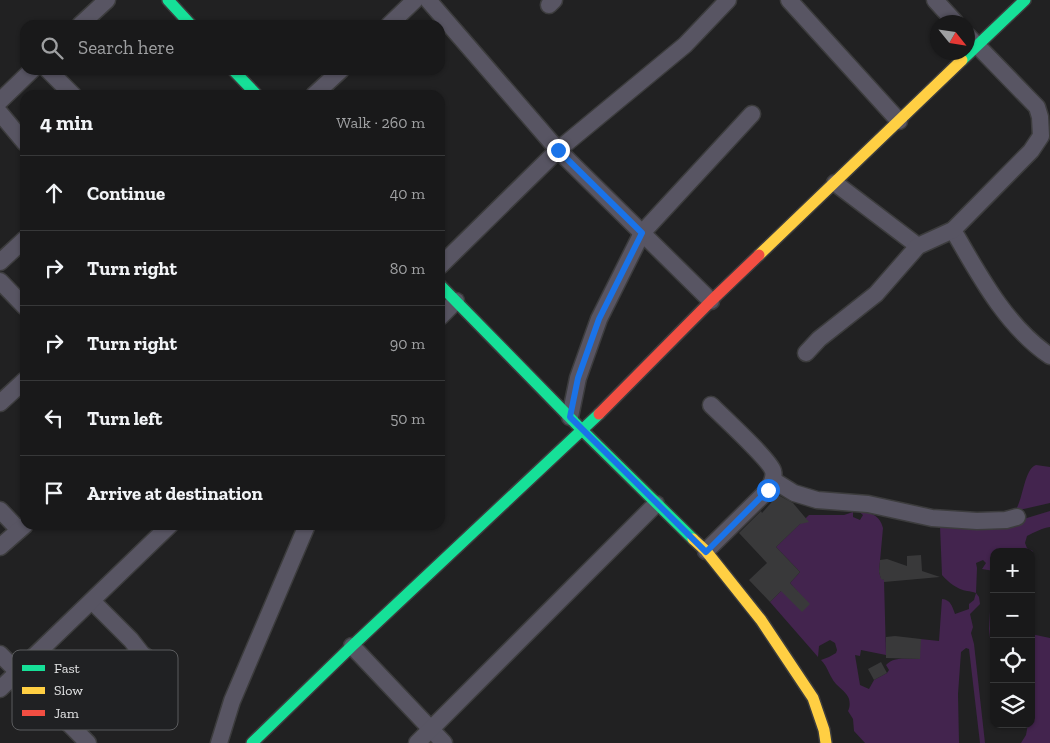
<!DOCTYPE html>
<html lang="en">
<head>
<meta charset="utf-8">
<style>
	:root { --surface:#19191a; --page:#262627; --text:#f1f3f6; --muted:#9fa0a2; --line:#373839 }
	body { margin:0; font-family:"Zilla Slab",serif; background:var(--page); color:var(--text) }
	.controls { position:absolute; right:15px; bottom:15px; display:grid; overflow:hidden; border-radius:10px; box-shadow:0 1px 4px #0004 }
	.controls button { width:45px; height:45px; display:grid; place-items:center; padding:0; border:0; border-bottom:1px solid var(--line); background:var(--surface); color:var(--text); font:25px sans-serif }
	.compass { position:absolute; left:930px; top:15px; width:45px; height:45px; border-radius:50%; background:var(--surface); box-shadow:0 1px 4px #0004; rotate:120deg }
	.stop { position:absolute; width:15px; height:15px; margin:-11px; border:4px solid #1a73e8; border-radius:50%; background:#fff }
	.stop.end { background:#1a73e8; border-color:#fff; box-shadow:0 1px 5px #0008 }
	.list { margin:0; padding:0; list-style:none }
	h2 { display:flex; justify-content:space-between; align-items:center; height:65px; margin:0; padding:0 20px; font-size:21px }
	h2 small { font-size:16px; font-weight:400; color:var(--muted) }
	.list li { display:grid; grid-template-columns:32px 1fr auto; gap:15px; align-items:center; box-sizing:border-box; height:75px; padding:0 20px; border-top:1px solid var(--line) }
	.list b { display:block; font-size:19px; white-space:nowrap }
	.list em { font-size:16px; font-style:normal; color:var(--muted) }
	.icon { flex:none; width:28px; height:28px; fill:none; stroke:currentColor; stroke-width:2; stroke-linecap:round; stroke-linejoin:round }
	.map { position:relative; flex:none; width:1050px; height:743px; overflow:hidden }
	.search { position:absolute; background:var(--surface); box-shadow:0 1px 4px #0004; left:20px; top:20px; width:425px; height:55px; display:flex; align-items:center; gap:12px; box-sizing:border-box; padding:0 18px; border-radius:15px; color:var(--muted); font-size:19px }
	.panel { position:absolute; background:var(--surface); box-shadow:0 1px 4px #0004; left:20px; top:90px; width:425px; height:440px; border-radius:15px }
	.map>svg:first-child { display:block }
	.green { fill:#43244e }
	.building { fill:#39393a }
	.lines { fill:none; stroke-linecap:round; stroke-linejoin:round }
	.street-casing { stroke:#3c3c3d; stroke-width:19 }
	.fast-casing { stroke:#3c3c3d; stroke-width:14 }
	.slow-casing { stroke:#3c3c3d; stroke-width:14 }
	.jam-casing { stroke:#3c3c3d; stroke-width:14 }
	.street { stroke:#585563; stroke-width:16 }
	.fast { stroke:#16e098; stroke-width:11 }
	.slow { stroke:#ffcf43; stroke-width:11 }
	.jam { stroke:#f24e42; stroke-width:11 }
	.route { stroke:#1a73e8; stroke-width:6 }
	.key { fill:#202123; stroke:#5b5c5e; stroke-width:1 }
	.key-label { font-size:14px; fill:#e4e5e6 }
</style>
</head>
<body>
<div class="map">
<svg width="1050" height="743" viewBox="0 0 1050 743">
	<rect width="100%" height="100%" fill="#212122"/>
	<g class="green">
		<path d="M1036 465 1050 467V503L1015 511C1023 501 1024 469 1036 465Z"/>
		<path d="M858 511C870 512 880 515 883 528L879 572 881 578 884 580 886 655 861 650 860 656 855 655 860 685 869 689 874 680 887 673 889 670 886 665C894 656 908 659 920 659V639L939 641 942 599C951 600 952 606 955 614L969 609V604L974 600 976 593C973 592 970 591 967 591 958 590 948 582 942 575L940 526 1017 521 1050 511V527C1042 528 1035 532 1027 536L1025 543 1027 548 1033 551 1031 553 994 552V571L982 569 986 563 983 560 976 563 977 568 976 593 979 597 980 604 970 614 973 627 971 633 974 644 985 743H980L969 649 966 648 961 652 958 694 959 743H865L854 731 853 719 848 711C850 707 850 703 849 699 847 693 840 688 836 684 829 676 828 667 821 660L829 657 836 653 837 650 835 643 830 640 819 646 818 657 770 602 781 591 798 592 790 583 800 572 776 547 809 515H844L853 512V517L860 520 863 515Z"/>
		<path d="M990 611H994V674L989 629Z"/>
		<path d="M1031 634 1050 638V743H1021L1026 735 1028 724H1031Z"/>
	</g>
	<g class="building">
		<path d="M778 495 793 503 809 522 800 524 776 547 800 572 790 583 810 604 802 612 781 591 770 602 749 580 767 563 739 533 761 511 762 513Z"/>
		<path d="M921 555 922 571 940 577 884 582V580L881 579 879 572 880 560 887 559 907 566V556Z"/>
		<path d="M895 636 921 639 920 659 886 658V637Z"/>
		<path d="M881 662 887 673 874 680 868 669Z"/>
	</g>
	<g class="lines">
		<g class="street-casing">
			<g id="street">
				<path d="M428 0 558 150 711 301"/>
				<path d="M789 0 899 121"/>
				<path d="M935 0 955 22"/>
				<path d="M549 5 554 0"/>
				<path d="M80 25 107 0"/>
				<path d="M389 25 415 0"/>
				<path d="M48 70 73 95"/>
				<path d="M314 95 341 70"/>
				<path d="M0 101 32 70"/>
				<path d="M0 113 25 143"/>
				<path d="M835 183 918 246"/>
				<path d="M953 230C979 275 1006 326 1050 356"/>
				<path d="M0 262 25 239"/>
				<path d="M440 266 558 150 685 45 728 0"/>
				<path d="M0 281 25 307"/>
				<path d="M440 317 456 301"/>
				<path d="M806 353 819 339 876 294 918 246 953 230 1031 151 1041 136 1040 117 1037 107 968 36"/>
				<path d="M0 403 25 380"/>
				<path d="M570 417 578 378 599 319 642 233 752 114"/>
				<path d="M773 480 794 493 817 500 868 504 932 518 977 521 1006 520 1017 517"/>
				<path d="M0 510 19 530"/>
				<path d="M0 547 25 525"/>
				<path d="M706 551 768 490C771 484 775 478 773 471 770 460 722 416 711 405"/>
				<path d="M92 601 131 640 142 654 153 662"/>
				<path d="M352 646 444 743"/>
				<path d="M0 654 88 743"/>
				<path d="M0 689 170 525"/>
				<path d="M219 743 232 701 307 525"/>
				<path d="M417 743 656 504"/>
			</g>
		</g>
		<g class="fast-casing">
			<g id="fast">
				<path d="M168 0 191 25"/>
				<path d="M962 60 1025 0"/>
				<path d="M233 70 257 95"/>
				<path d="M440 285 583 431 693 539"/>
				<path d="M252 743 352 646 599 414"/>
			</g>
		</g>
		<g class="slow-casing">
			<g id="slow">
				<path d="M759 255 962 60"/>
				<path d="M693 539 706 551 761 620 813 698 824 730 826 743"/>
			</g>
		</g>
		<g class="jam-casing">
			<path id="jam" d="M599 414 711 301 759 255"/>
		</g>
		<use href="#street" class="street"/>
		<use href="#fast" class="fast"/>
		<use href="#slow" class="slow"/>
		<use href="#jam" class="jam"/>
	</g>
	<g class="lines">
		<path class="route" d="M558 150 642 233 599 319 578 378 570 417 706 552 768 490"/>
	</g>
	<rect x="12" y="650" width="166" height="80" rx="8" class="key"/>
	<rect x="22" y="665" width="23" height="6" fill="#16e098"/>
	<rect x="22" y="687" width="23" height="7" fill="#ffcf43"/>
	<rect x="22" y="710" width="23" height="6" fill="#f24e42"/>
	<g class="key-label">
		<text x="54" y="673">Fast</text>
		<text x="54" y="695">Slow</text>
		<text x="54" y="718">Jam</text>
	</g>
</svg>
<div class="controls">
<button>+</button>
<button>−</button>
<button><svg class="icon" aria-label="locate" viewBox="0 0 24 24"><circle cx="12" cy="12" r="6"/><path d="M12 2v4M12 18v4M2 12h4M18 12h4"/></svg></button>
<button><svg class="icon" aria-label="layers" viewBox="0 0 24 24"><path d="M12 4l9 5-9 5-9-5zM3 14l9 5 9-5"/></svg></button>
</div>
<svg class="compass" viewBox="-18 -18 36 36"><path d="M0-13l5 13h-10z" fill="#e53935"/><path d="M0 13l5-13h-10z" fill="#9fa0a2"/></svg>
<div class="stop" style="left:768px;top:490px"></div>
<div class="stop end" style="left:558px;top:150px"></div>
<div class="search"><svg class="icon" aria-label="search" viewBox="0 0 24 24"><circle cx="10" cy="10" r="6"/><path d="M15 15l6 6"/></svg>Search here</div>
<section class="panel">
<h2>4 min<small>Walk · 260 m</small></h2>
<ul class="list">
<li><svg class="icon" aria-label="ahead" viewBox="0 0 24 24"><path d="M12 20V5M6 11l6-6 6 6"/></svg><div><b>Continue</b></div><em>40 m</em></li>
<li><svg class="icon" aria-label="right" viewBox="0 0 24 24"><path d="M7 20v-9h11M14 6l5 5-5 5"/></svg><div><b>Turn right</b></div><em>80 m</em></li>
<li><svg class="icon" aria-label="right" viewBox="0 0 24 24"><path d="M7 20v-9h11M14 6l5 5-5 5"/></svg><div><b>Turn right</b></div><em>90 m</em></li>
<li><svg class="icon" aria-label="left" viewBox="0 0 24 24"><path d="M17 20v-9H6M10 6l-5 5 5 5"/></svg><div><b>Turn left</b></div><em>50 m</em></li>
<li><svg class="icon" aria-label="arrive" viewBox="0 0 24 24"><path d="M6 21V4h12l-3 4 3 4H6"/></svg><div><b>Arrive at destination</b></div></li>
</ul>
</section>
</div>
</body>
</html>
